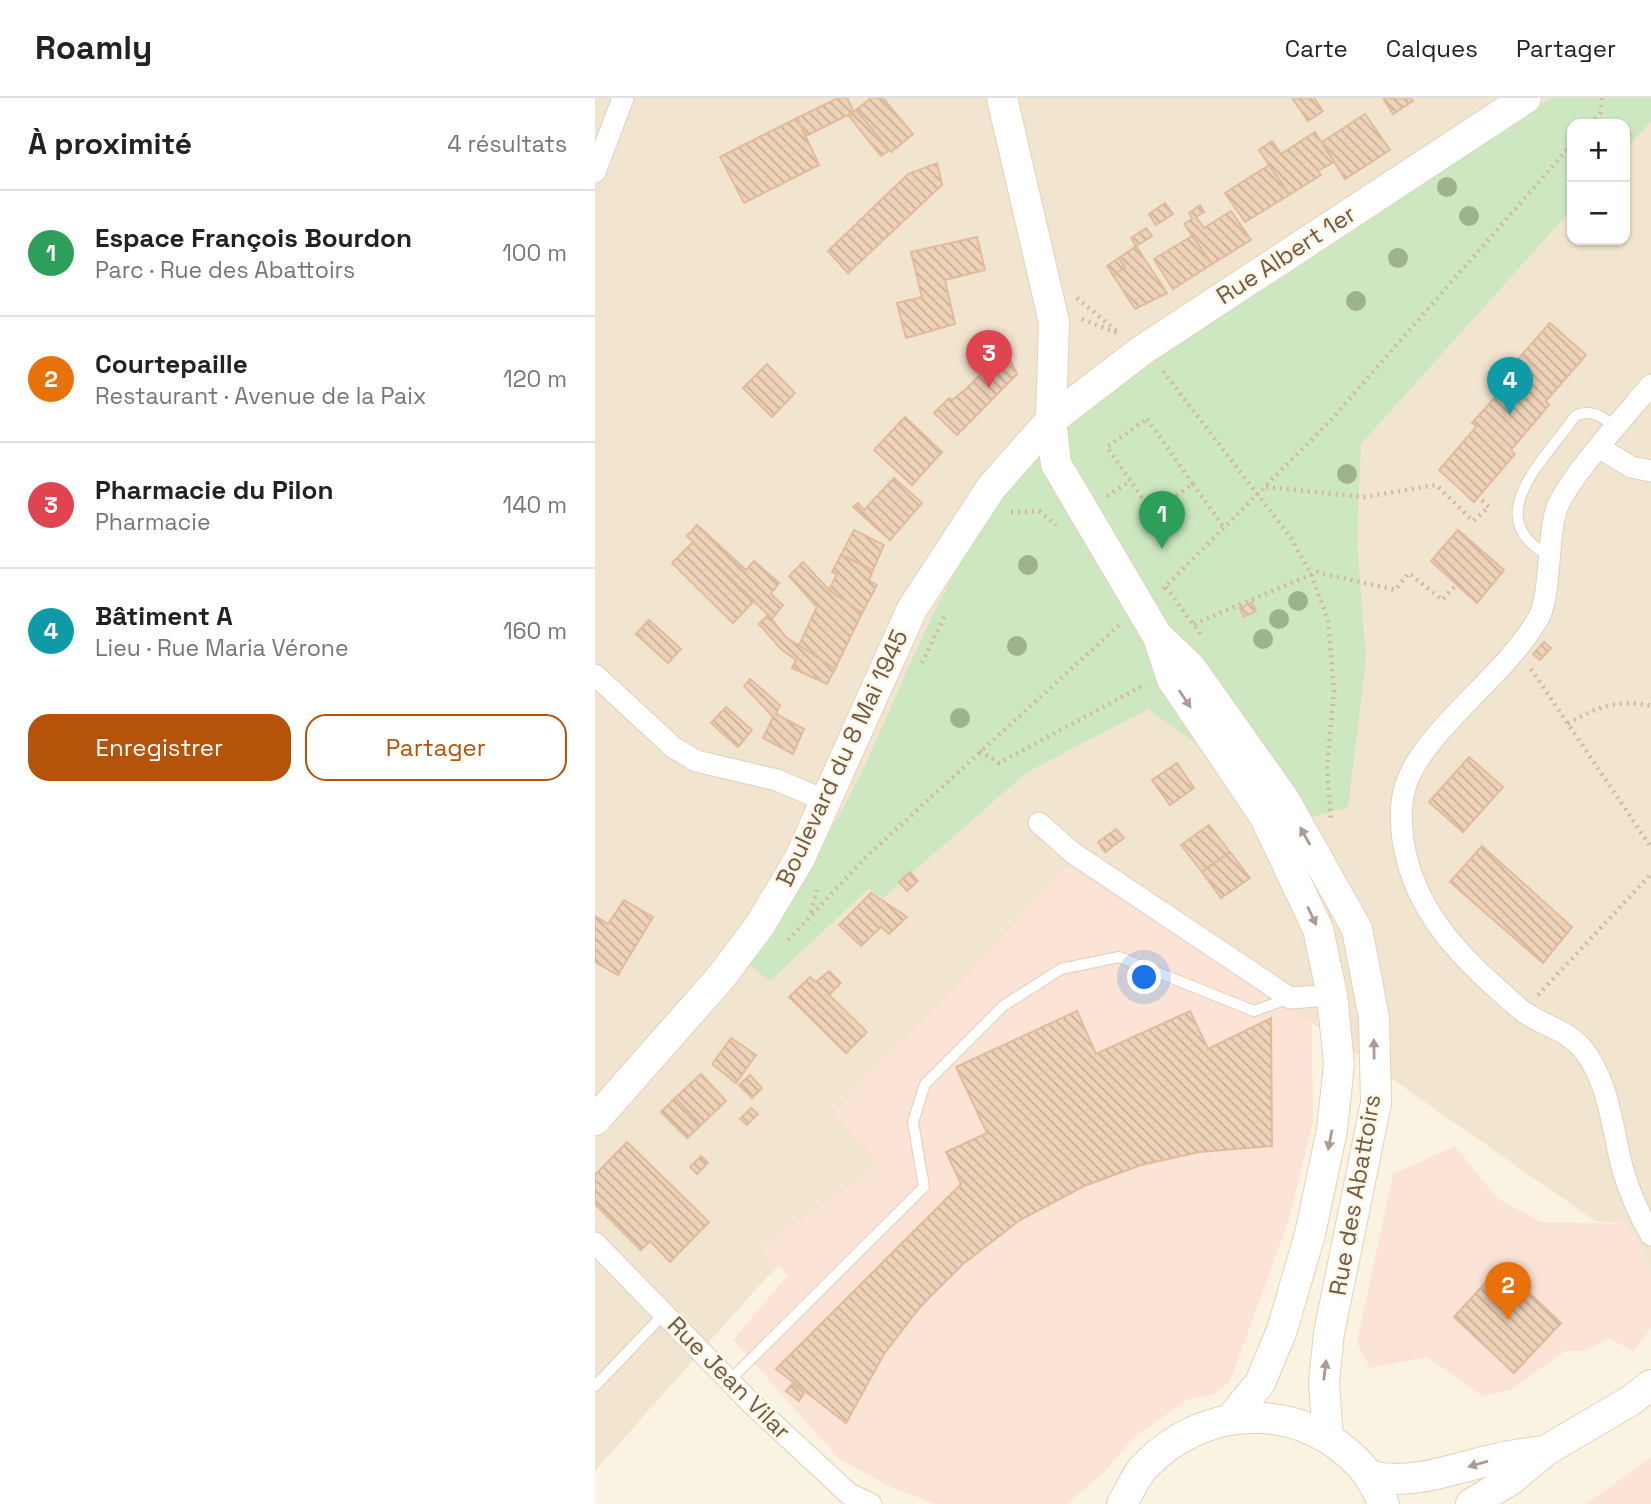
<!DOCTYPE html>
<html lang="fr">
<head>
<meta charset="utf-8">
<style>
	:root { --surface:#fff; --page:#f6f6f6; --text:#222; --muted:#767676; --line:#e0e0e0; --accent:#b45309 }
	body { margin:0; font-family:"Space Grotesk",sans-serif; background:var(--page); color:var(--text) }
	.controls { position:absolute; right:21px; top:21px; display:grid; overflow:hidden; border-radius:14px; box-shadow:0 2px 5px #0004 }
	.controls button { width:63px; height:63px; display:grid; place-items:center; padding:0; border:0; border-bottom:2px solid var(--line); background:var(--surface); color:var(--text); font:35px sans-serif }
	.you { position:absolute; left:550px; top:880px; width:24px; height:24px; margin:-18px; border:5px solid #fff; border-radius:50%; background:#1a73e8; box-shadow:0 0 0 10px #1a73e833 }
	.badge { display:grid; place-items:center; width:46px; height:46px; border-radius:50%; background:var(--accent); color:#fff; font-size:23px; font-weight:700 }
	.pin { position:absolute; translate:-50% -58px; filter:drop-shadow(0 2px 4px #0008) }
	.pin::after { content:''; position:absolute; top:37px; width:24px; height:21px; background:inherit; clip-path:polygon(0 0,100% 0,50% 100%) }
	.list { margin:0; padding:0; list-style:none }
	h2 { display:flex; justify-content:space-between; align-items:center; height:91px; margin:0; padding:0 28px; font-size:30px }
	h2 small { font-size:23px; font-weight:400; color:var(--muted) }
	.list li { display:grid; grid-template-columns:46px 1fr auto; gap:21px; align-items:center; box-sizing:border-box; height:126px; padding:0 28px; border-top:2px solid var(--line) }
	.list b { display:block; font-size:26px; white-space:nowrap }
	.list p { margin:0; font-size:23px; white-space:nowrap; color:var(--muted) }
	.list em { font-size:23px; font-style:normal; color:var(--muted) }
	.actions { display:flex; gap:14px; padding:21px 28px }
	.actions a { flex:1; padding:16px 0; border:2px solid var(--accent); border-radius:21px; text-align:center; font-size:24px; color:var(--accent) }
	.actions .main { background:var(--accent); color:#fff }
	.map { position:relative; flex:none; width:1056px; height:1406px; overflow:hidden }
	header { display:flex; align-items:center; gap:42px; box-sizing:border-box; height:98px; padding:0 35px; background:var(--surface); border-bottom:2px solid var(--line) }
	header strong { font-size:33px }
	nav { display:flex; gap:38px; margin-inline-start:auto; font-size:24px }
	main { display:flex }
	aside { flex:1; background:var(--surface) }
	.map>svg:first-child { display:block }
	.residential { fill:#f2e5cf; fill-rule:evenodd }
	.commercial { fill:#fbe3d5 }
	.park { fill:#cde8c0 }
	.building { fill:url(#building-back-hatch); stroke:#e1bb9a; stroke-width:2 }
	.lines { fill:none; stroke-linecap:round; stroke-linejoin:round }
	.lane-casing { stroke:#dfcfbd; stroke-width:12 }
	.street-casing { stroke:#dfcfbd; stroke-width:23 }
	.secondary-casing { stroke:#e3d1bb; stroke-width:32 }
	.path { stroke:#d4b69d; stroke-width:4.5; stroke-dasharray:2 5; stroke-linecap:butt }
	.lane { stroke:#fff; stroke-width:10 }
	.street { stroke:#fff; stroke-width:21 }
	.secondary { stroke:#fff; stroke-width:30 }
	.tree { fill:#9eb28b }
	.oneway { fill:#aa9c92 }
	.labels { text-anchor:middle; stroke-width:5; stroke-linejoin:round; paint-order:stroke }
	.street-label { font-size:24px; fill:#715a49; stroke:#fef7e6 }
</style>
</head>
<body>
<header>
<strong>Roamly</strong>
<nav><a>Carte</a><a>Calques</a><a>Partager</a></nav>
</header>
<main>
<aside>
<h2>À proximité<small>4 résultats</small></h2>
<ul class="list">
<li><span class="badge" style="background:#2e9e5b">1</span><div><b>Espace François Bourdon</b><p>Parc · Rue des Abattoirs</p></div><em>100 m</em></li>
<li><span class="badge" style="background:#e8710a">2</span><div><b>Courtepaille</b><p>Restaurant · Avenue de la Paix</p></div><em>120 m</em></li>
<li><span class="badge" style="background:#e0444e">3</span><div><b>Pharmacie du Pilon</b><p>Pharmacie</p></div><em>140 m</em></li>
<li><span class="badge" style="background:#0f9aa8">4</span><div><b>Bâtiment A</b><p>Lieu · Rue Maria Vérone</p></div><em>160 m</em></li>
</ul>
<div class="actions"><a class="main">Enregistrer</a><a>Partager</a></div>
</aside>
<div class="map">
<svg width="1056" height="1406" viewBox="0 0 1056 1406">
	<defs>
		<pattern id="building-back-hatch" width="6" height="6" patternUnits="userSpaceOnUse" patternTransform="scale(1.75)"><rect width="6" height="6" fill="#efd3b9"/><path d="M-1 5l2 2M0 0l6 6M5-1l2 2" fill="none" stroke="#c6ae98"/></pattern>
	</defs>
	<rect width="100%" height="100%" fill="#fbf3e1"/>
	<path class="residential" d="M0 0H1056V1170L1031 1126 1000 1123 717 925 473 769 293 1067 171 1180 0 1373ZM977 26H1030V142H977Z"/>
	<g class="commercial">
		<path d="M473 769 717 925 718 1024 694 1121 635 1284 618 1297 594 1301 540 1338 510 1373 472 1406H340L296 1389 244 1361 138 1242 193 1177 162 1150 285 1067 236 1017Z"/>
		<path d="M860 1048 902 1100 946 1124 1031 1126 1056 1171V1230L1038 1254 1015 1240 989 1253H970L916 1292 888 1298 832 1259 775 1270 762 1245 798 1076Z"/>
		<path d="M1056 1359V1406H991L1055 1360Z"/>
	</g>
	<path class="park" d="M956 0H1056V23L1030 52V26H977V111L766 346 762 440 771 561 753 710 706 721 553 611 431 675 288 800 273 791 175 883 151 865C195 800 236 738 270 667 311 579 345 485 403 407 479 303 596 238 702 170 788 114 872 57 956 0Z"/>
	<g class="building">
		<path d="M243 0H252L259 14 211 38 202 20Z"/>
		<path d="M288 0 318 36 296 54 261 12 276 0Z"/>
		<path d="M697 0H719L728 13 713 23Z"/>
		<path d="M788 0H816L818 3 798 16Z"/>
		<path d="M261 12 294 52 286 58 254 18Z"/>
		<path d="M770 16 795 52 750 81 727 44Z"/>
		<path d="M202 20 224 67 149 105 125 59Z"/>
		<path d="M720 34 739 64 723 73 726 77 694 97 664 52 677 43 686 56Z"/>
		<path d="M342 65 347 87 253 175 233 153 313 76Z"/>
		<path d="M674 67 694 97 650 124 630 95Z"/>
		<path d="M570 105 578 116 561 127 554 116Z"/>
		<path d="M605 107 609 114 601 119 609 130 636 113 656 142 617 166 589 126 597 121 594 115Z"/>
		<path d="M551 130 557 138 541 148 536 140Z"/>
		<path d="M597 138 617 166 578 191 559 161Z"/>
		<path d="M382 139 390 172 350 182 360 226 311 240 302 205 327 199 316 154Z"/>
		<path d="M541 148 572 195 540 211 518 177 530 169 524 160Z"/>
		<path d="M524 160 530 169 518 177 512 168Z"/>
		<path d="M955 225 991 257 951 303 954 307 916 352 920 356 879 404 844 372 882 328 877 325 921 276 915 270Z"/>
		<path d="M410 251 422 276 362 337 339 315 354 300 357 302 371 291Z"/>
		<path d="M172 266 200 295 177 319 148 290Z"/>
		<path d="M310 319 347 354 317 387 279 352Z"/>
		<path d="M299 380 327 405 295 442 258 409 263 405 269 412Z"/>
		<path d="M102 427 151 472 159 463 184 485 176 496 188 507 177 521 92 438Z"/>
		<path d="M259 432 289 447 278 472 246 457Z"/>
		<path d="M863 432 909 472 882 505 836 463Z"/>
		<path d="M98 444 159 503 138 525 77 465Z"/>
		<path d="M246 457 278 472 274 482 282 487 267 515 234 492 242 476 237 474Z"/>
		<path d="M208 464 234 492 267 515 240 571 204 547 222 509 194 478Z"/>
		<path d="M657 504 661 513 649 519 645 510Z"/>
		<path d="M173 517 191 539 240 571 232 586 197 570 201 562 186 551 164 526Z"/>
		<path d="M54 522 86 551 73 565 41 536Z"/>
		<path d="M949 544 956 550 945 562 938 556Z"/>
		<path d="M155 581 185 607 181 616 209 631 198 656 168 640 178 619 149 588Z"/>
		<path d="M131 609 157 632 143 649 116 625Z"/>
		<path d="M874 659 908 689 868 734 834 704Z"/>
		<path d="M582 665 599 690 575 707 557 682Z"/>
		<path d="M614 727 635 754 607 774 586 747Z"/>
		<path d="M521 731 529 740 510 754 503 744Z"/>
		<path d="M887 748 977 829 948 865 855 784Z"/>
		<path d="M635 754 655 780 626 800 607 774Z"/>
		<path d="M315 774 323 783 312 793 304 784Z"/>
		<path d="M276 795 312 819 294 836 286 829 266 848 244 827Z"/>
		<path d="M29 802 58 819 23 877 0 864V818L13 826Z"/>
		<path d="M234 873 246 885 234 897 272 934 251 955 194 899 215 879 221 884Z"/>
		<path d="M482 913 501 956 595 913 613 951 676 920 677 1048 604 1054 546 1067 489 1088 425 1122 368 1166 326 1208 289 1256 251 1325 181 1271 366 1086 351 1054 392 1035 361 969Z"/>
		<path d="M136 940 161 957 141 985 117 966Z"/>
		<path d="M106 976 131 1003 106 1027 80 1000Z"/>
		<path d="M155 977 167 990 157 1000 144 987Z"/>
		<path d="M80 1000 106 1027 92 1040 66 1014Z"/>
		<path d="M156 1010 163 1016 152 1027 145 1021Z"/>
		<path d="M32 1044 114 1124 75 1164 55 1143 46 1152 0 1106V1077Z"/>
		<path d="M106 1058 113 1065 102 1076 95 1069Z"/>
		<path d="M906 1168 966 1225 919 1275 859 1219Z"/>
		<path d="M197 1286 209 1295 204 1303 191 1293Z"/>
	</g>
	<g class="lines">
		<g class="lane-casing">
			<g id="lane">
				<path d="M953 457C883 419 952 360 980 318 998 310 1007 319 1021 330"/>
				<path d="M134 1283 329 1089 318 1024 330 986 408 908 466 871 524 859 659 913 695 900"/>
				<path d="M0 1288 69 1216"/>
			</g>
		</g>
		<g class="street-casing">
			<g id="street">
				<path d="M0 74 28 0"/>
				<path d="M1056 287C1033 315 970 383 961 413 952 441 956 500 943 521 911 574 857 611 823 662 806 688 804 711 808 742 819 817 870 863 925 911 944 927 970 930 987 950 1014 983 1017 1029 1027 1069 1034 1093 1043 1115 1056 1137"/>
				<path d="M1005 350 1036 369 1056 373"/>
				<path d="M0 577 78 649 101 663 182 682 231 703"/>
				<path d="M444 725 478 755 695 900 737 897"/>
				<path d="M0 1145 156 1305 254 1396 276 1406"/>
			</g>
		</g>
		<g class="secondary-casing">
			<g id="secondary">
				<path d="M407 0 459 224 456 322 461 366 563 539 577 581 670 719 723 831 737 897 744 966 737 1032 715 1136 687 1232 665 1285 637 1319"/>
				<path d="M566 541 596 570 689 701 762 831 779 920 781 1005 734 1235 729 1284 733 1340"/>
				<path d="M0 1022 127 878 165 827 205 760 317 511 396 390 456 322 546 253 931 0"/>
				<path d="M774 1378C820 1388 858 1370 901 1361 917 1357 933 1355 949 1353"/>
				<path d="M527 1406C534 1394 540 1379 549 1369 610 1305 707 1302 767 1369 777 1380 783 1394 789 1406"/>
				<path d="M876 1406 917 1381 950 1353 1035 1303 1056 1287"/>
			</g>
		</g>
		<g class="path">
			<path d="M995 26 1005 15 1007 0"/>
			<path d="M482 200 524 235"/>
			<path d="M487 221 524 236"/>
			<path d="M568 273 696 440 716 476 733 522 739 593 732 670 736 722"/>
			<path d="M552 321 598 386 557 414 512 349Z"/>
			<path d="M598 386 629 430"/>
			<path d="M671 389 769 399 841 387 878 423 894 409 884 399"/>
			<path d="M512 398 536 383"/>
			<path d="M416 414 444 413 461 427"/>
			<path d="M571 489 606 537"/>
			<path d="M568 491 735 323 977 46"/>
			<path d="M599 526 722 474 800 492 814 475 847 502 862 486"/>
			<path d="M327 565 349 519"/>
			<path d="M936 571 1056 749"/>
			<path d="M973 626C998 610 1026 600 1056 608"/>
			<path d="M385 653 404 665 551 586"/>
			<path d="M216 814 222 792"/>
			<path d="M193 842 273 757 524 527"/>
			<path d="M943 897 1056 776"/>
		</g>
		<use href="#lane" class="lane"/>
		<use href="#street" class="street"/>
		<use href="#secondary" class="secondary"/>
	</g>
	<g class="tree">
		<circle cx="852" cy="89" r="10"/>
		<circle cx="874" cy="118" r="10"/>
		<circle cx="803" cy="160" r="10"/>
		<circle cx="761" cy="203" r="10"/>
		<circle cx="752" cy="376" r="10"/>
		<circle cx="433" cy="467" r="10"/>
		<circle cx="703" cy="503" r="10"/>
		<circle cx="684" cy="521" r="10"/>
		<circle cx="668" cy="541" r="10"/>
		<circle cx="422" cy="548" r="10"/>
		<circle cx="365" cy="620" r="10"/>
	</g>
	<defs><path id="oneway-solid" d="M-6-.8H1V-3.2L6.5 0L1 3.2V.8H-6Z" transform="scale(1.75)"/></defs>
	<g class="oneway">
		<use href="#oneway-solid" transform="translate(590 601) rotate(56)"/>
		<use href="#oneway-solid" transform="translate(710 738) rotate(-119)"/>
		<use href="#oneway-solid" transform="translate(717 818) rotate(65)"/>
		<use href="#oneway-solid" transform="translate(779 951) rotate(-91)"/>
		<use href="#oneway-solid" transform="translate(735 1042) rotate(101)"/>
		<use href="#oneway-solid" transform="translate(730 1272) rotate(-83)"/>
		<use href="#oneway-solid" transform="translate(883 1366) rotate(164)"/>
	</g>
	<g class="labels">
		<g class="street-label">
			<text transform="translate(691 157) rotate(-33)" y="8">Rue Albert 1er</text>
			<text transform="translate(247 660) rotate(-65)" y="8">Boulevard du 8 Mai 1945</text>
			<text transform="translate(760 1097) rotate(-80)" y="8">Rue des Abattoirs</text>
			<text transform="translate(134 1280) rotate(45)" y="8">Rue Jean Vilar</text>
		</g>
	</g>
</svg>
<div class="controls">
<button>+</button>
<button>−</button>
</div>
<div class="you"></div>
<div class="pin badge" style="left:567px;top:451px;background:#2e9e5b">1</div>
<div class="pin badge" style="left:913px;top:1222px;background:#e8710a">2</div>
<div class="pin badge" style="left:394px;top:290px;background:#e0444e">3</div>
<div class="pin badge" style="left:915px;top:317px;background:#0f9aa8">4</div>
</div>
</main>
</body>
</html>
